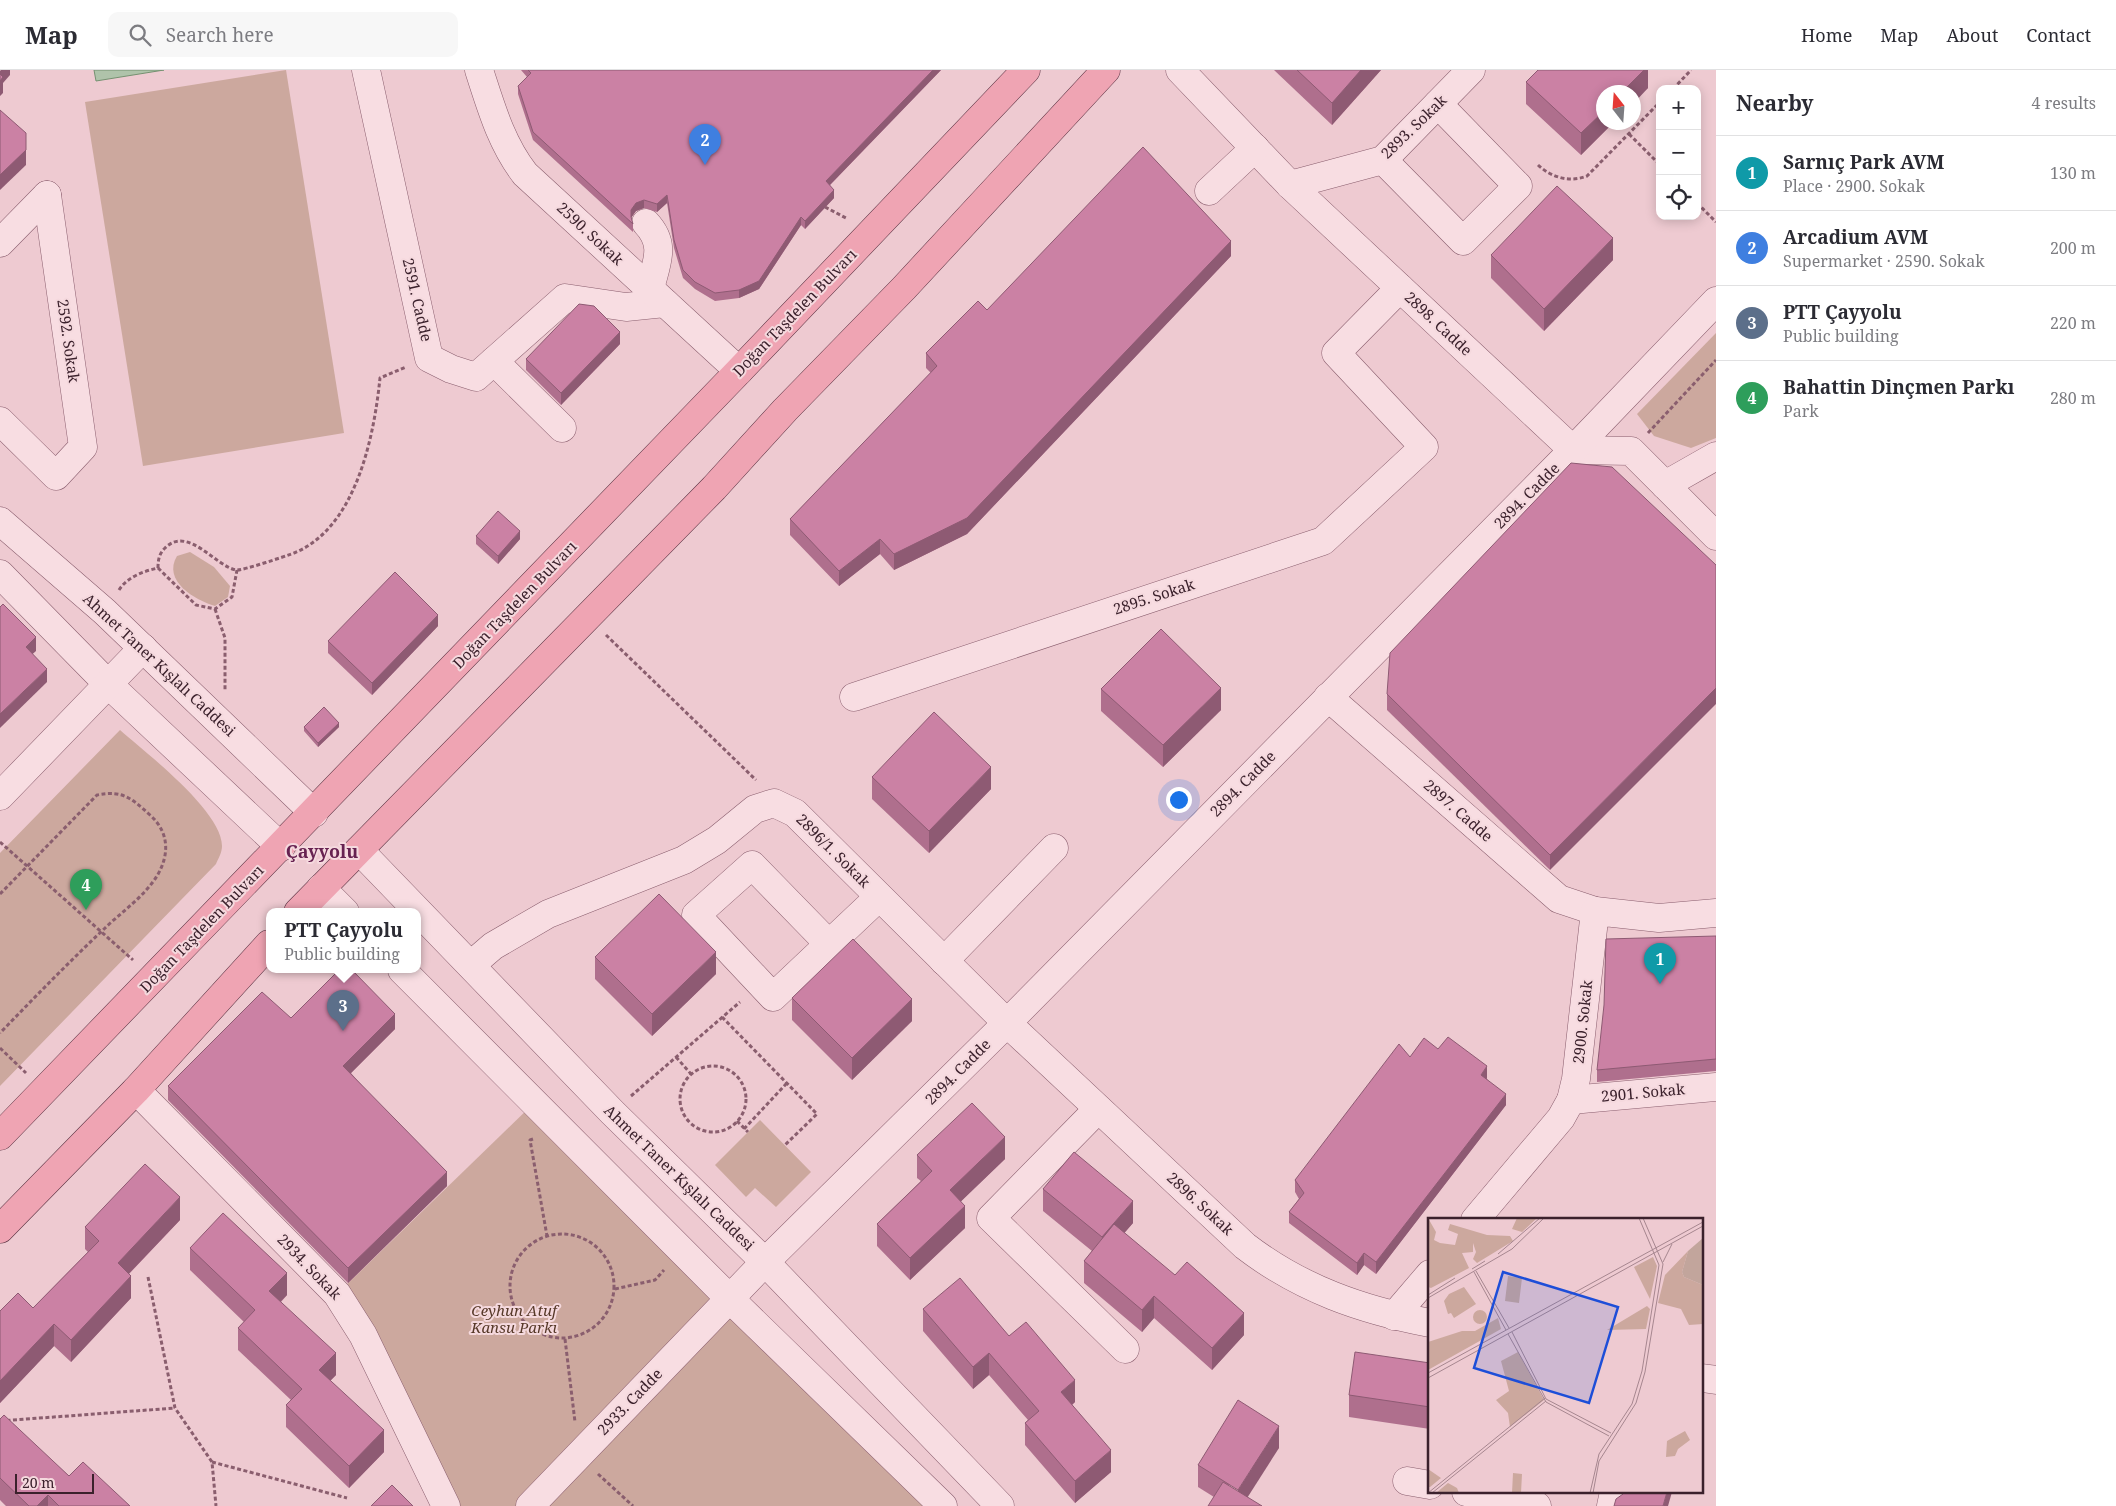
<!DOCTYPE html>
<html lang="en">
<head>
<meta charset="utf-8">
<style>
	:root { --surface:#fff; --page:#f7f7f7; --text:#2b2b33; --muted:#7c7c81; --line:#e1e1e2; --accent:#98308d }
	body { margin:0; font-family:"Noto Serif",serif; background:var(--page); color:var(--text) }
	.controls { position:absolute; right:15px; top:15px; display:grid; overflow:hidden; border-radius:10px; box-shadow:0 2px 12px #0003 }
	.controls button { width:45px; height:45px; display:grid; place-items:center; padding:0; border:0; border-bottom:1px solid var(--line); background:var(--surface); color:var(--text); font:25px sans-serif }
	.compass { position:absolute; left:1596px; top:15px; width:45px; height:45px; border-radius:50%; background:var(--surface); box-shadow:0 2px 12px #0003; rotate:343deg }
	.scale { position:absolute; left:15px; bottom:12px; width:79px; box-sizing:border-box; padding-left:5px; border:2px solid #3b212c; border-top:0; font-size:14px; line-height:18px; white-space:nowrap; color:#3b212c; -webkit-text-stroke:4px #f5d9de; paint-order:stroke }
	.you { position:absolute; left:1178px; top:729px; width:18px; height:18px; margin:-12px; border:4px solid #fff; border-radius:50%; background:#1a73e8; box-shadow:0 0 0 8px #1a73e833 }
	.badge { display:grid; place-items:center; width:32px; height:32px; border-radius:50%; background:var(--accent); color:#fff; font-size:16px; font-weight:700 }
	.pin { position:absolute; translate:-50% -41px; filter:drop-shadow(0 1px 2px #0008) }
	.pin::after { content:''; position:absolute; top:26px; width:18px; height:15px; background:inherit; clip-path:polygon(0 0,100% 0,50% 100%) }
	.popup { position:absolute; left:266px; top:838px; width:155px; height:65px; box-sizing:border-box; display:grid; place-content:center; border-radius:10px; background:var(--surface); filter:drop-shadow(0 1px 4px #0005); font-size:16px; white-space:nowrap; color:var(--muted) }
	.popup b { font-size:19px; color:var(--text) }
	.popup::after { content:''; position:absolute; left:50%; top:100%; margin-left:-10px; border:10px solid transparent; border-top-color:var(--surface) }
	.list { margin:0; padding:0; list-style:none }
	h2 { display:flex; justify-content:space-between; align-items:center; height:65px; margin:0; padding:0 20px; font-size:21px }
	h2 small { font-size:16px; font-weight:400; color:var(--muted) }
	.list li { display:grid; grid-template-columns:32px 1fr auto; gap:15px; align-items:center; box-sizing:border-box; height:75px; padding:0 20px; border-top:1px solid var(--line) }
	.list b { display:block; font-size:19px; white-space:nowrap }
	.list p { margin:0; font-size:16px; white-space:nowrap; color:var(--muted) }
	.list em { font-size:16px; font-style:normal; color:var(--muted) }
	.icon { flex:none; width:28px; height:28px; fill:none; stroke:currentColor; stroke-width:2; stroke-linecap:round; stroke-linejoin:round }
	.map { position:relative; flex:none; width:1716px; height:1436px; overflow:hidden }
	header { display:flex; align-items:center; gap:30px; box-sizing:border-box; height:70px; padding:0 25px; background:var(--surface); border-bottom:1px solid var(--line) }
	header strong { font-size:24px }
	nav { display:flex; gap:28px; margin-inline-start:auto; font-size:18px }
	.search { width:350px; height:45px; background:var(--page); display:flex; align-items:center; gap:12px; box-sizing:border-box; padding:0 18px; border-radius:10px; color:var(--muted); font-size:19px }
	main { display:flex }
	aside { flex:1; background:var(--surface) }
	.map>svg:first-child { display:block }
	.green { fill:#cca89e }
	.water { fill:#afc3aa; stroke:#759171 }
	.lines { fill:none; stroke-linecap:round; stroke-linejoin:round }
	.minor-casing { stroke:#8a5e6e; stroke-width:29 }
	.major-casing { stroke:#593242; stroke-width:29 }
	.path { stroke:#8a5e6e; stroke-width:3; stroke-dasharray:4 2.5; stroke-linecap:butt }
	.minor { stroke:#f8dde2; stroke-width:28 }
	.major { stroke:#efa4b3; stroke-width:28 }
	.wall { fill:#af6f8d }
	.shaded-wall { fill:#8e5a73 }
	.building { fill:#cb81a4; stroke:#8e5a73 }
	.labels { text-anchor:middle; stroke-width:4; stroke-linejoin:round; paint-order:stroke }
	.street-label { font-size:15px; fill:#3b212c; stroke:#f5d9de }
	.park-label { font-size:15px; font-style:italic; fill:#573929; stroke:#f5d9de }
	.quarter-label { font-size:18px; font-weight:bold; fill:#672251; stroke:#f5d9de }
	.inset-road { fill:none; stroke:#a6868f; stroke-width:1 }
	.view { fill:#1d4ed8; fill-opacity:0.15; stroke:#1d4ed8; stroke-width:2.5 }
	.inset-edge { fill:none; stroke:#3b212c; stroke-width:2.5 }
</style>
</head>
<body>
<header>
<strong>Map</strong>
<div class="search"><svg class="icon" aria-label="search" viewBox="0 0 24 24"><circle cx="10" cy="10" r="6"/><path d="M15 15l6 6"/></svg>Search here</div>
<nav><a>Home</a><a>Map</a><a>About</a><a>Contact</a></nav>
</header>
<main>
<div class="map">
<svg width="1716" height="1436" viewBox="0 0 1716 1436">
	<rect width="100%" height="100%" fill="#eecad1"/>
	<g class="green">
		<path d="M286 0 344 363 143 396 85 32Z"/>
		<path d="M1716 263V368L1691 378 1654 366 1637 344Z"/>
		<path d="M190 482 214 497 230 516 228 527 215 536C195 530 162 511 177 486Z"/>
		<path d="M120 660C146 683 222 741 222 776 222 783 218 789 216 794L0 1016V783Z"/>
		<path d="M534 1033 943 1436H446L337 1224Z"/>
		<path d="M760 1050 811 1102 776 1137 755 1118 746 1127 715 1095Z"/>
	</g>
	<path class="water" d="M94 0H164L96 11Z"/>
	<g class="lines">
		<g class="minor-casing">
			<g id="minor">
				<path d="M366 0 429 288 451 299 476 307 565 228 626 237 665 233"/>
				<path d="M479 0C491 37 501 73 525 104L739 301"/>
				<path d="M1180 0 1290 115 1573 380 1631 381 1716 466"/>
				<path d="M1383 90 1463 171 1518 116 1438 34"/>
				<path d="M1290 115 1383 90 1471 0"/>
				<path d="M1209 121 1255 78"/>
				<path d="M646 153C667 175 656 193 650 219"/>
				<path d="M0 173 47 125"/>
				<path d="M494 291 562 358"/>
				<path d="M0 351 56 406 83 377 47 125"/>
				<path d="M1665 415 1716 386"/>
				<path d="M0 451 105 542 314 743"/>
				<path d="M0 504 107 613 281 777"/>
				<path d="M854 627 1323 471 1424 377 1336 283 1400 218"/>
				<path d="M1328 627 1559 829 1595 841"/>
				<path d="M0 726 143 578"/>
				<path d="M359 780 612 1042 765 1192 1000 1436"/>
				<path d="M321 818 345 842"/>
				<path d="M829 874 752 795 696 845 773 927 879 827"/>
				<path d="M944 891 1054 778"/>
				<path d="M471 895 493 876 548 844 684 790 717 770 755 739 774 733 795 743 1007 953 1245 1176C1301 1219 1362 1240 1430 1253"/>
				<path d="M402 900 730 1229 943 1436"/>
				<path d="M136 1020 337 1224 363 1265 446 1436"/>
				<path d="M1571 1030 1716 1017"/>
				<path d="M1098 1039 991 1148 1125 1279"/>
				<path d="M1475 1150 1561 1048 1571 1030 1576 1009 1595 841 1659 848 1716 843"/>
				<path d="M1394 1246 1430 1204"/>
				<path d="M1702 1308 1716 1310"/>
				<path d="M1407 1411 1430 1415"/>
				<path d="M1466 1422 1537 1436"/>
				<path d="M530 1436 765 1192 1007 953 1573 380 1716 231"/>
				<path d="M1611 1436 1614 1422"/>
			</g>
		</g>
		<g class="major-casing">
			<g id="major">
				<path d="M298 842 714 418 785 340 904 218 1106 0"/>
				<path d="M0 1066 739 301 1026 0"/>
				<path d="M0 1159 136 1020 269 874"/>
			</g>
		</g>
		<g class="path">
			<path d="M1673 19 1691 0"/>
			<path d="M1629 64 1660 95"/>
			<path d="M1538 95C1551 107 1569 113 1587 106L1660 32"/>
			<path d="M1697 133 1716 152"/>
			<path d="M825 137 846 148"/>
			<path d="M1648 363 1716 290"/>
			<path d="M158 498C158 490 159 484 165 478 188 455 215 496 236 500 242 501 286 486 294 483 356 458 374 367 380 308L406 297"/>
			<path d="M158 498 196 535 215 539 232 527 237 500"/>
			<path d="M119 520C127 507 144 501 158 498"/>
			<path d="M215 539 225 568V620"/>
			<path d="M606 565 756 710"/>
			<path d="M0 772 133 890"/>
			<path d="M0 824 97 725C123 720 131 728 150 745 169 762 170 784 157 806 144 827 120 843 103 860 68 893 34 928 0 963"/>
			<path d="M722 947 817 1044 785 1075"/>
			<path d="M0 978 26 1003"/>
			<path d="M676 987 691 1004"/>
			<circle cx="713" cy="1029" r="33"/>
			<path d="M631 1026 740 932"/>
			<path d="M737 1051 748 1062"/>
			<path d="M744 1059 787 1013"/>
			<path d="M533 1069 530 1070 547 1166"/>
			<circle cx="562" cy="1216" r="52"/>
			<path d="M148 1207 175 1338 212 1392 216 1436"/>
			<path d="M615 1219 655 1210 664 1200"/>
			<path d="M565 1269 575 1352"/>
			<path d="M0 1351 175 1338"/>
			<path d="M212 1392 347 1428"/>
			<path d="M598 1404 633 1436"/>
		</g>
		<use href="#minor" class="minor"/>
		<use href="#major" class="major"/>
	</g>
	<g class="wall">
		<path d="M521 0H941L830 115 834 128 805 159 801 155 759 219 739 228 715 231 695 219 683 208 674 178 667 133 657 142 644 138 636 141 631 148 633 154V162L533 70 518 24V16L527 7Z"/>
		<path d="M1274 0H1381L1332 55Z"/>
		<path d="M1648 0V18L1604 52H1614L1581 85 1526 34V12Z"/>
		<path d="M1491 185 1613 190 1544 261 1491 208Z"/>
		<path d="M1231 186 967 464 894 500 880 484 839 516 790 465V449L931 303 926 298V283L987 240Z"/>
		<path d="M620 274 561 335 526 300V289Z"/>
		<path d="M1571 393 1550 800 1387 640V624Z"/>
		<path d="M476 466 520 469 498 494 476 474Z"/>
		<path d="M438 556 372 625 328 583V571Z"/>
		<path d="M1101 619 1221 640 1163 697 1101 641Z"/>
		<path d="M304 657H339L318 677 304 661Z"/>
		<path d="M872 707 991 719 929 783 872 729Z"/>
		<path d="M1716 866V1001L1597 1012V1000Z"/>
		<path d="M595 887 716 904 652 966 595 909Z"/>
		<path d="M792 928 912 951 852 1010 792 950Z"/>
		<path d="M291 948 395 959 351 1003 447 1116 348 1213 168 1030V1016Z"/>
		<path d="M1438 979 1487 1008V1009L1506 1035 1376 1204 1364 1195 1357 1205 1289 1153V1142L1299 1129 1295 1122V1110L1410 987Z"/>
		<path d="M917 1085 1005 1089 961 1131 965 1158 910 1210 877 1176V1154L921 1111 917 1108Z"/>
		<path d="M1043 1119 1133 1153 1124 1163 1244 1265 1212 1300 1154 1248 1142 1262 1084 1213V1191L1092 1181 1043 1141Z"/>
		<path d="M180 1150 129 1204 131 1228 71 1292 54 1276 0 1333V1241L33 1238 88 1182 85 1179V1157Z"/>
		<path d="M190 1178 287 1225 281 1232 336 1305 330 1311 384 1382 349 1418 286 1357V1335L291 1330 238 1280V1258L244 1252 190 1200Z"/>
		<path d="M923 1239 1009 1266 1075 1332 1072 1335 1111 1402 1075 1433 1025 1375V1353L1028 1350 989 1305 973 1319 923 1261Z"/>
		<path d="M1430 1293V1359L1349 1347V1325Z"/>
		<path d="M0 1349 69 1406 130 1436H6L0 1430Z"/>
		<path d="M1279 1378 1214 1427 1198 1417V1395Z"/>
	</g>
	<g class="shaded-wall">
		<path d="M1 0H10V5L3 13V23L0 26V1Z"/>
		<path d="M933 0H941L826 119V111Z"/>
		<path d="M1361 0H1381L1332 55V33Z"/>
		<path d="M1644 0H1648V18L1634 33V22H1622Z"/>
		<path d="M1604 41V52H1614L1581 85V63Z"/>
		<path d="M26 63V95L0 120V105Z"/>
		<path d="M834 120V128L805 159V151Z"/>
		<path d="M667 125V133L657 142V134Z"/>
		<path d="M644 130V138L636 141 631 148V152V140L636 133Z"/>
		<path d="M801 147V155L759 219 739 228V220Z"/>
		<path d="M1613 168V190L1544 261V239Z"/>
		<path d="M1231 171V186L967 464 894 500V484Z"/>
		<path d="M620 262V274L561 335V323Z"/>
		<path d="M520 461V469L498 494V486Z"/>
		<path d="M880 469V484L839 516V501Z"/>
		<path d="M438 545V556L372 625V613Z"/>
		<path d="M36 567V581L26 590V577Z"/>
		<path d="M47 599V612L0 658V644Z"/>
		<path d="M1221 618V640L1163 697V675Z"/>
		<path d="M1716 618V634L1550 800V785Z"/>
		<path d="M339 653V657L318 677V673Z"/>
		<path d="M991 697V719L929 783V761Z"/>
		<path d="M716 882V904L652 966V944Z"/>
		<path d="M912 929V951L852 1010V988Z"/>
		<path d="M395 944V959L343 1011V996Z"/>
		<path d="M1487 996V1008L1481 1016V1005Z"/>
		<path d="M1506 1024V1035L1376 1204V1192Z"/>
		<path d="M1005 1067V1089L950 1142V1120Z"/>
		<path d="M447 1102V1116L348 1213V1198Z"/>
		<path d="M180 1127V1150L118 1215V1193Z"/>
		<path d="M1133 1131V1153L1102 1189V1167Z"/>
		<path d="M965 1136V1158L910 1210V1188Z"/>
		<path d="M1364 1183V1195L1357 1205V1193Z"/>
		<path d="M287 1203V1225L269 1243V1221Z"/>
		<path d="M131 1206V1228L71 1292V1270Z"/>
		<path d="M1154 1226V1248L1142 1262V1240Z"/>
		<path d="M1244 1243V1265L1212 1300V1278Z"/>
		<path d="M54 1254V1276L0 1333V1311Z"/>
		<path d="M336 1283V1305L319 1322V1300Z"/>
		<path d="M989 1283V1305L973 1319V1297Z"/>
		<path d="M1075 1310V1332L1061 1344V1322Z"/>
		<path d="M1279 1356V1378L1242 1436H1238V1420Z"/>
		<path d="M384 1360V1382L349 1418V1396Z"/>
		<path d="M1111 1380V1402L1075 1433V1411Z"/>
		<path d="M1667 1422H1672L1668 1436H1663Z"/>
		<path d="M48 1425V1436H37Z"/>
	</g>
	<g class="building">
		<path d="M528 0H933L826 111 834 120 805 151 801 147 759 211 739 220 715 223 695 212 683 200 674 170 667 125 657 134 644 130 636 133 631 140V147L633 154 533 62 518 16 531 3Z"/>
		<path d="M1297 0H1361L1332 33Z"/>
		<path d="M1538 0H1644L1622 22H1604V41L1581 63 1526 12Z"/>
		<path d="M0 4 3 7 0 11Z"/>
		<path d="M0 40 26 63V80L0 105Z"/>
		<path d="M1143 77 1231 171 967 448 894 484 880 469 839 501 790 449 937 296 926 283 978 231 987 240Z"/>
		<path d="M1557 116 1613 168 1544 239 1491 185Z"/>
		<path d="M579 234 594 236 620 262 561 323 526 289Z"/>
		<path d="M1571 393 1612 397 1716 495V618L1550 785 1387 624 1390 583Z"/>
		<path d="M498 441 520 461 498 486 476 466Z"/>
		<path d="M395 502 438 545 372 613 328 571Z"/>
		<path d="M3 534 36 567 26 577 47 599 0 644V537Z"/>
		<path d="M1161 559 1221 618 1163 675 1101 619Z"/>
		<path d="M324 637 339 653 318 673 304 657Z"/>
		<path d="M934 642 991 697 929 761 872 707Z"/>
		<path d="M659 824 716 882 652 944 595 887Z"/>
		<path d="M1716 866V989L1597 1000 1604 935 1606 869Z"/>
		<path d="M853 869 912 929 852 988 792 928Z"/>
		<path d="M339 900H352L395 944 343 996 447 1102 348 1198 168 1016 262 922 291 948Z"/>
		<path d="M1448 967 1487 996 1481 1005 1506 1024 1376 1192 1364 1183 1357 1193 1289 1142 1304 1123 1295 1110 1399 974 1410 987 1424 968 1438 979Z"/>
		<path d="M972 1033 1005 1067 950 1120 965 1136 910 1188 877 1154 932 1101 917 1085Z"/>
		<path d="M1074 1082 1133 1131 1102 1167 1043 1119Z"/>
		<path d="M145 1094 180 1127 118 1193 131 1206 71 1270 54 1254 0 1311V1241L18 1223 33 1238 99 1171 85 1157Z"/>
		<path d="M223 1143 287 1203 269 1221 336 1283 319 1300 384 1360 349 1396 286 1335 302 1319 238 1258 255 1240 190 1178Z"/>
		<path d="M1114 1154 1175 1205 1187 1192 1244 1243 1212 1278 1154 1226 1142 1240 1084 1191Z"/>
		<path d="M960 1208 1009 1266 1026 1252 1075 1310 1061 1322 1111 1380 1075 1411 1025 1353 1039 1341 989 1283 973 1297 923 1239Z"/>
		<path d="M1355 1282 1430 1293V1337L1349 1325Z"/>
		<path d="M1238 1330 1279 1356 1238 1420 1198 1395Z"/>
		<path d="M4 1345 69 1406 83 1392 130 1436H59L48 1425 37 1436H29L0 1408V1349Z"/>
		<path d="M1223 1412 1262 1436H1208Z"/>
		<path d="M392 1415 413 1436H371Z"/>
		<path d="M1624 1422H1667L1663 1436H1614L1616 1429 1623 1424Z"/>
	</g>
	<g class="labels">
		<g class="street-label">
			<text transform="translate(1414 57) rotate(-44)" y="5">2893. Sokak</text>
			<text transform="translate(590 164) rotate(43)" y="5">2590. Sokak</text>
			<text transform="translate(417 230) rotate(77)" y="5">2591. Cadde</text>
			<text transform="translate(795 243) rotate(-46)" y="5">Doğan Taşdelen Bulvarı</text>
			<text transform="translate(1438 254) rotate(43)" y="5">2898. Cadde</text>
			<text transform="translate(68 271) rotate(82)" y="5">2592. Sokak</text>
			<text transform="translate(1527 426) rotate(-45)" y="5">2894. Cadde</text>
			<text transform="translate(1154 527) rotate(-18)" y="5">2895. Sokak</text>
			<text transform="translate(515 535) rotate(-46)" y="5">Doğan Taşdelen Bulvarı</text>
			<text transform="translate(159 595) rotate(43)" y="5">Ahmet Taner Kışlalı Caddesi</text>
			<text transform="translate(1243 714) rotate(-45)" y="5">2894. Cadde</text>
			<text transform="translate(1458 741) rotate(41)" y="5">2897. Cadde</text>
			<text transform="translate(833 781) rotate(45)" y="5">2896/1. Sokak</text>
			<text transform="translate(202 859) rotate(-46)" y="5">Doğan Taşdelen Bulvarı</text>
			<text transform="translate(1583 952) rotate(-84)" y="5">2900. Sokak</text>
			<text transform="translate(958 1002) rotate(-45)" y="5">2894. Cadde</text>
			<text transform="translate(1643 1023) rotate(-5)" y="5">2901. Sokak</text>
			<text transform="translate(679 1108) rotate(44)" y="5">Ahmet Taner Kışlalı Caddesi</text>
			<text transform="translate(1200 1134) rotate(43)" y="5">2896. Sokak</text>
			<text transform="translate(309 1197) rotate(46)" y="5">2934. Sokak</text>
			<text transform="translate(630 1332) rotate(-46)" y="5">2933. Cadde</text>
		</g>
		<g class="park-label">
			<text x="514" y="1246">Ceyhun Atuf<tspan x="514" dy="17">Kansu Parkı</tspan></text>
		</g>
		<g class="quarter-label">
			<text x="322" y="788">Çayyolu</text>
		</g>
	</g>
	<g transform="translate(1428 1148)">
		<rect width="275" height="275" fill="#eecad1"/>
		<path d="M0 0 8 14 6 22 12 25 27 27 30 16 20 12 22 6 59 17 82 18 85 23 49 45 45 41 48 34 45 25V34L34 35 41 50 3 70 0 69ZM89 0H109L94 14 84 11ZM260 33 254 54 256 59 275 67V106L261 107 253 91 230 85 237 57ZM225 39 229 48 222 81 206 49ZM80 58 94 60 91 85 77 83ZM36 69 48 86 26 100 23 95 20 96 16 83 21 76ZM219 88 222 91 218 111 179 112ZM45 99a7 7 0 1 1 14 0a7 7 0 1 1-14 0ZM70 100 73 111 0 152V124L34 113H47ZM90 134 116 182 82 209 80 195 68 182 81 173 73 143ZM257 213 262 222 250 231 247 238 238 239 239 223ZM0 251 13 260 2 269H0ZM85 255 94 256 93 275H84ZM20 265 29 270 31 275H8Z" fill="#cca89e"/>
		<path d="M275 20V67L256 59 254 54 260 33Z" fill="#c2a59c"/>
		<path class="inset-road" d="M70 36 112 0M235 44 244 26M44 51 57 43M48 53 81 110M46 54 78 112M0 77 27 60M0 80 84 31 116 0M84 114 118 181 183 215M80 116 118 184 181 218M0 155 275 4M0 160 275 8M0 275 117 180M4 275 118 183M162 275 171 236 204 186 214 153 231 47 211 0M165 275 171 243 208 185 217 154 235 46 215 0"/>
		<path class="view" d="M75 54 190 89 161 185 46 150Z"/>
		<rect width="275" height="275" class="inset-edge"/>
	</g>
</svg>
<div class="controls">
<button>+</button>
<button>−</button>
<button><svg class="icon" aria-label="locate" viewBox="0 0 24 24"><circle cx="12" cy="12" r="6"/><path d="M12 2v4M12 18v4M2 12h4M18 12h4"/></svg></button>
</div>
<svg class="compass" viewBox="-18 -18 36 36"><path d="M0-13l5 13h-10z" fill="#e53935"/><path d="M0 13l5-13h-10z" fill="#7c7c81"/></svg>
<div class="scale">20 m</div>
<div class="you"></div>
<div class="pin badge" style="left:1660px;top:914px;background:#0f9aa8">1</div>
<div class="pin badge" style="left:705px;top:95px;background:#3f7fe0">2</div>
<div class="pin badge" style="left:343px;top:961px;background:#5c6f8a">3</div>
<div class="popup"><b>PTT Çayyolu</b>Public building</div>
<div class="pin badge" style="left:86px;top:840px;background:#2e9e5b">4</div>
</div>
<aside>
<h2>Nearby<small>4 results</small></h2>
<ul class="list">
<li><span class="badge" style="background:#0f9aa8">1</span><div><b>Sarnıç Park AVM</b><p>Place · 2900. Sokak</p></div><em>130 m</em></li>
<li><span class="badge" style="background:#3f7fe0">2</span><div><b>Arcadium AVM</b><p>Supermarket · 2590. Sokak</p></div><em>200 m</em></li>
<li><span class="badge" style="background:#5c6f8a">3</span><div><b>PTT Çayyolu</b><p>Public building</p></div><em>220 m</em></li>
<li><span class="badge" style="background:#2e9e5b">4</span><div><b>Bahattin Dinçmen Parkı</b><p>Park</p></div><em>280 m</em></li>
</ul>
</aside>
</main>
</body>
</html>
